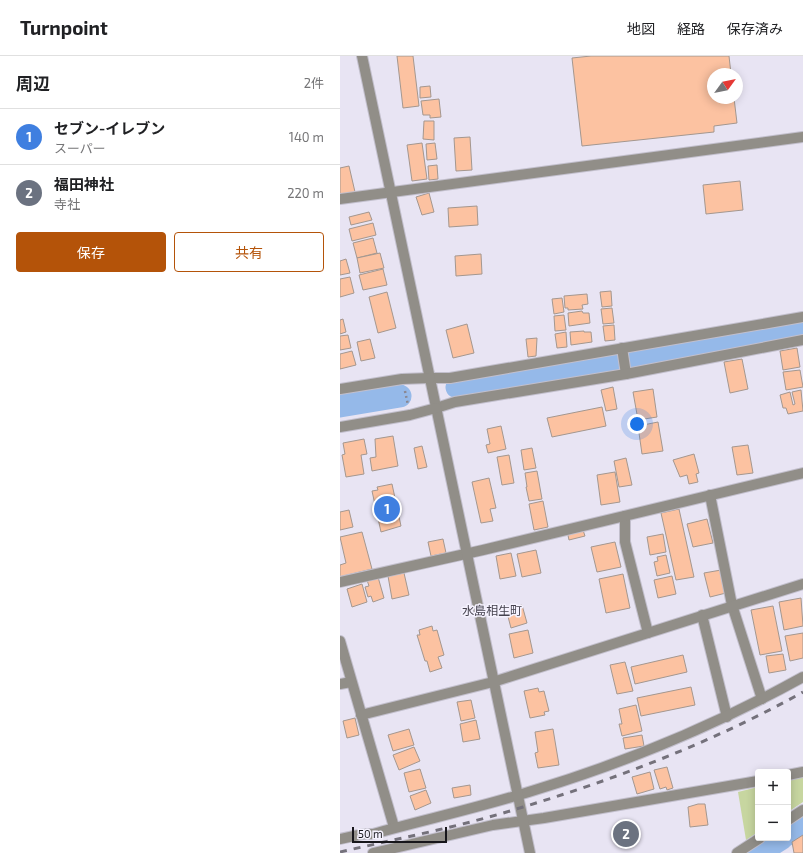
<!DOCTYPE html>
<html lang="ja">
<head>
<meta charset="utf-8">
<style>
	:root { --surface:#fff; --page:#f6f6f6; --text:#202124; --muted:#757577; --line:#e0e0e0; --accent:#b45309 }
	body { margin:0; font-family:"Exo 2","Noto Sans JP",sans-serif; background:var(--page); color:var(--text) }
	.controls { position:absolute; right:12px; bottom:12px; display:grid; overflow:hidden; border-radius:4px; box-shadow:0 2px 10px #0003 }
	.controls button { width:36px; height:36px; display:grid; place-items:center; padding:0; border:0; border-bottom:1px solid var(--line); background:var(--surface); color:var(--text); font:20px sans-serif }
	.compass { position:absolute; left:367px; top:12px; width:36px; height:36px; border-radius:50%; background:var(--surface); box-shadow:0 2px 10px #0003; rotate:57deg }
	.scale { position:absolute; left:12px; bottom:10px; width:95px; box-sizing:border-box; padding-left:4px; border:2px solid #17161b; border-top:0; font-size:11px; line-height:14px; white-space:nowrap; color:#17161b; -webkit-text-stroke:3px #f5f2fe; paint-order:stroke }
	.you { position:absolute; left:297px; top:368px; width:14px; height:14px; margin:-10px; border:3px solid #fff; border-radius:50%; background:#1a73e8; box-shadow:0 0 0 6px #1a73e833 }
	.badge { display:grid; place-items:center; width:26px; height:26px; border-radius:50%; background:var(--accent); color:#fff; font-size:13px; font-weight:700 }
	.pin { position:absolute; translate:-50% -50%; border:2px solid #fff; box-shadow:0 1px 4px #0006 }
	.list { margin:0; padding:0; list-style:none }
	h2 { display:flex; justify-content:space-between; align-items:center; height:52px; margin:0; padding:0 16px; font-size:17px }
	h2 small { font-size:13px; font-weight:400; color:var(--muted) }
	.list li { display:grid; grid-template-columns:26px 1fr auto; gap:12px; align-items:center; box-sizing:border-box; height:56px; padding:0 16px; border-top:1px solid var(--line) }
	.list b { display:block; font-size:15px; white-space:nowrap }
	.list p { margin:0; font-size:13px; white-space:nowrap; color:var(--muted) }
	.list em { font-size:13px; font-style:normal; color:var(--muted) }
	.actions { display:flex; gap:8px; padding:12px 16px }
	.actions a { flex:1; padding:9px 0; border:1px solid var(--accent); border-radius:4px; text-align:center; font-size:14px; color:var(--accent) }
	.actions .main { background:var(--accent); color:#fff }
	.map { position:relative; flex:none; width:463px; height:797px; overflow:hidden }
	header { display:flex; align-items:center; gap:24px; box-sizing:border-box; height:56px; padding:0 20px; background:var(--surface); border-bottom:1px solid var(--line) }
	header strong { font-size:19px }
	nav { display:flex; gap:22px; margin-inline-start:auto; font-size:14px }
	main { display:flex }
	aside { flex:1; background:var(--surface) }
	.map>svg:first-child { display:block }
	.green { fill:#c7d6a0 }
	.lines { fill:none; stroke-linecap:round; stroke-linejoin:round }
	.stream { stroke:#95b9e9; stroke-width:4 }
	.river { stroke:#95b9e9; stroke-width:23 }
	.building { fill:#fcc2a1; stroke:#a4978f }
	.minor-casing { stroke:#c2bfcc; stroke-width:12 }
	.tertiary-casing { stroke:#c2bfcc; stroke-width:12 }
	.path { stroke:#8a8791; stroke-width:2.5; stroke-dasharray:2 3; stroke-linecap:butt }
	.minor { stroke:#918e88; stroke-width:10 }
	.tertiary { stroke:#918e88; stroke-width:10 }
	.rail { stroke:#74717b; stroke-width:3; stroke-dasharray:7 7; stroke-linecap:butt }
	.labels { text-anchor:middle; stroke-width:3; stroke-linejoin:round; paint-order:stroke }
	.neighbourhood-label { font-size:12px; fill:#45424e; stroke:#f5f2fe }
</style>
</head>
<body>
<header>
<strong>Turnpoint</strong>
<nav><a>地図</a><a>経路</a><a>保存済み</a></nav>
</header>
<main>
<aside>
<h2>周辺<small>2件</small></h2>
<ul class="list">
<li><span class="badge" style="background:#3f7fe0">1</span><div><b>セブン-イレブン</b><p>スーパー</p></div><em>140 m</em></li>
<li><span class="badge" style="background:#6b7280">2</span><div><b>福田神社</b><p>寺社</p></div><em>220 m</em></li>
</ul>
<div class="actions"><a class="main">保存</a><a>共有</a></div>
</aside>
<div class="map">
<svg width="463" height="797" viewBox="0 0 463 797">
	<rect width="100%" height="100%" fill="#e8e4f3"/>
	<g class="green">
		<path d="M463 721V746L448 756V724Z"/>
		<path d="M418 731V776L406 784 398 736Z"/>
	</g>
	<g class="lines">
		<g class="stream">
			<path d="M118 337 463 278"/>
			<path d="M0 358 61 348"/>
		</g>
		<g class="river">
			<path d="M117 331 346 293 463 271"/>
			<path d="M0 350 60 340"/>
			<path d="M448 778 463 769"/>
			<path d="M419 797 442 782"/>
		</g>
	</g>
	<g class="building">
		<path d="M57 0H73L79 50 63 52Z"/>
		<path d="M251 0H389L391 18H373V42H394L397 67 374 70V76L242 90 232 2Z"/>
		<path d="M90 30 91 41 80 42V31Z"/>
		<path d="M99 43 101 61 90 62V59H83L81 45Z"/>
		<path d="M84 65H94V84L83 83Z"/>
		<path d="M130 81 132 114 116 115 114 82Z"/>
		<path d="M82 87 87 123 72 125 67 89Z"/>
		<path d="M95 87 97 103 87 104 86 88Z"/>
		<path d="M97 109 98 123 89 124 88 110Z"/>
		<path d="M9 110 15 136 0 140V112Z"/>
		<path d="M400 125 403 154 366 158 363 129Z"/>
		<path d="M89 137 94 156 82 159 76 141Z"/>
		<path d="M137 150 138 169 109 171 108 152Z"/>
		<path d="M29 156 32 164 11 169 9 161Z"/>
		<path d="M33 167 36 179 12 185 9 173Z"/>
		<path d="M33 182 37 197 17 202 13 187Z"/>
		<path d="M40 197 44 212 20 217 17 202Z"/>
		<path d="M141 198 142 218 116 220 115 200Z"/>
		<path d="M6 203 10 217 0 219V205Z"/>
		<path d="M43 213 47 229 23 234 19 219Z"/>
		<path d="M10 221 14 237 0 241V223Z"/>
		<path d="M271 235 272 250 262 251 260 236Z"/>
		<path d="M47 236 56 272 38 277 29 241Z"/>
		<path d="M247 238 248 248 242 249 243 253 228 254V252H225L224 240Z"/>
		<path d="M222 242 224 256 214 258 212 243Z"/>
		<path d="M272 252 274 267 263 268 261 253Z"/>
		<path d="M242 255 243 257H249L250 267 229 270 228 257Z"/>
		<path d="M224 259 226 274 215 275 214 260Z"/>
		<path d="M3 263 6 276 0 278V264Z"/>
		<path d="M127 268 134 297 113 302 106 274Z"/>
		<path d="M274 269 275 284 265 285 263 270Z"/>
		<path d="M244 275V276H251L252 286 231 289 230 276Z"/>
		<path d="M226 276 227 291 217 292 215 278Z"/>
		<path d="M8 279 11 292 0 294V280Z"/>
		<path d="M197 282 196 300 188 301 186 283Z"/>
		<path d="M30 283 35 302 21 305 17 286Z"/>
		<path d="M457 292 460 311 443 314 440 295Z"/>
		<path d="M12 295 16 309 0 313V298Z"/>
		<path d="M402 303 408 333 390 337 384 306Z"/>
		<path d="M460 314 463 331 446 334 443 316Z"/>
		<path d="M273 331 277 353 266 355 261 334Z"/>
		<path d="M313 333 317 361 298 364 293 336Z"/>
		<path d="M461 334 463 355 448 358 446 352H443L440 339 450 336 453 349 455 348 452 336Z"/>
		<path d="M262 351 266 370 212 381 207 362Z"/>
		<path d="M318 366 323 395 302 398 298 370Z"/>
		<path d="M161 370 166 393 148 397 146 389 150 388 147 373Z"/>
		<path d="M53 380 58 410 32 415 30 402 36 401 35 383Z"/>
		<path d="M24 383 27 398 21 399 24 418 6 421 2 399 5 398 3 387Z"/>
		<path d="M408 389 413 417 397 419 392 391Z"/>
		<path d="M82 390 87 411 78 413 74 392Z"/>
		<path d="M192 392 196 412 184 414 181 394Z"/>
		<path d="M354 398 359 417 356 418 358 426 349 428 347 419 340 421 333 404Z"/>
		<path d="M169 399 174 427 162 429 157 401Z"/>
		<path d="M286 402 292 429 279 431 274 405Z"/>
		<path d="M197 415 202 443 189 445 186 431H187L185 417Z"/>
		<path d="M275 416 280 446 261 449 257 419Z"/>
		<path d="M149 422 156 452 150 453 153 465 141 467 132 426Z"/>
		<path d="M52 428 61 470 41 476 32 435 38 434 37 431Z"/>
		<path d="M203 445 208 471 194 474 189 448Z"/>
		<path d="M339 453 354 521 336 524 321 457Z"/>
		<path d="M9 454 13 471 0 474V456Z"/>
		<path d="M367 463 373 487 353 491 347 468Z"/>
		<path d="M242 471 245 480 229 484 227 475Z"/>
		<path d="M22 476 32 513 0 521V509L6 507 0 481Z"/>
		<path d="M323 478 326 496 310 499 307 481Z"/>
		<path d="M103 483 106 497 91 500 88 486Z"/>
		<path d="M275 486 281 511 257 516 251 491Z"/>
		<path d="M196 494 201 517 182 521 177 498Z"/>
		<path d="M171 497 176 520 160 523 156 500Z"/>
		<path d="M326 499 330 517 317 520 314 506 318 505 317 501Z"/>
		<path d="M381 514 386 537 370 541 364 517Z"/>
		<path d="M64 517 69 539 52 543 48 520Z"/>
		<path d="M283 518 290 552 266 557 259 523Z"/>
		<path d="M332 520 336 538 318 542 314 524Z"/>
		<path d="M38 521 44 542 33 546 31 540 28 541 25 531 29 530 27 524Z"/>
		<path d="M22 528 27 546 12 551 7 533Z"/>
		<path d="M461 542 463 570 444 574 439 546Z"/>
		<path d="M182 549 187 567 171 572 166 553Z"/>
		<path d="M433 550 442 595 420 599 411 554Z"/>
		<path d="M92 570 93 575 97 574 104 599 98 601 102 612 90 616 87 605H85L77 579H80L79 574Z"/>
		<path d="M188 574 193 597 174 602 169 578Z"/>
		<path d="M463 577V602L450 605 445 580Z"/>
		<path d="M443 598 446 614 429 617 426 600Z"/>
		<path d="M343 599 347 616 295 628 291 611Z"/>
		<path d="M285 606 293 635 277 638 270 609Z"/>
		<path d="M351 631 355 649 301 660 297 642Z"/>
		<path d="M198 632 199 636 204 635 209 655 204 656 205 659 190 662 184 635Z"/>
		<path d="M131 644 135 662 121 665 117 646Z"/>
		<path d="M296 649 302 675 282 680 279 668H282L279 653Z"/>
		<path d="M15 662 19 679 7 682 3 665Z"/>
		<path d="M136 664 140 683 123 686 120 668Z"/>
		<path d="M69 673 74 689 53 695 48 679Z"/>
		<path d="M213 673 219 709 198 712 195 697 198 696 195 676Z"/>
		<path d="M302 679 304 690 285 693 283 682Z"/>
		<path d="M74 691 80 705 59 714 53 699Z"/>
		<path d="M327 711 333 732 327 734 326 731 320 733 314 714Z"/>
		<path d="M80 713 86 732 69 736 64 717Z"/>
		<path d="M310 716 314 733 297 738 292 721Z"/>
		<path d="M130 729 131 739 114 742 112 732Z"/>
		<path d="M86 734 91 747 75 754 70 740Z"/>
		<path d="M358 748H365L368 769 350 771 348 751Z"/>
		<path d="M463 779V797H454L452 786Z"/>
	</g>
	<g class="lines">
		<g class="minor-casing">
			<g id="minor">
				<path d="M0 143 463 81"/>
				<path d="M282 292 286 318"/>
				<path d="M90 322H110L463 261"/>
				<path d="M96 352 115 346 286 318 463 284"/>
				<path d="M370 439 392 549 422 643"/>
				<path d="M285 460V486L308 577"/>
				<path d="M0 526 143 494 463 417"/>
				<path d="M362 559 387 661"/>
				<path d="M0 585 54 771"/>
				<path d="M0 628 11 626"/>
				<path d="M21 659 153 626 463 528"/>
				<path d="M448 719 463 716"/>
				<path d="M448 764 463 754"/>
				<path d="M0 783 23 778H33C87 763 142 751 195 734 287 706 378 668 463 621"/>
				<path d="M33 797 153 769 204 762 418 725"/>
				<path d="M397 797 420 782"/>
			</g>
		</g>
		<g class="tertiary-casing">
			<g id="tertiary">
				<path d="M22 0 190 797"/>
				<path d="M0 333 62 323 90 322"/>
				<path d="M0 371 70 359 96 352"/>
			</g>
		</g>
		<path class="path" d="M65 335 68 349"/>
		<use href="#minor" class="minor"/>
		<use href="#tertiary" class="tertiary"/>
		<path class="rail" d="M0 796C61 782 123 770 183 751 279 722 375 685 463 636"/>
	</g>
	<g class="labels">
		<g class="neighbourhood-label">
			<text x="152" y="559">水島相生町</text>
		</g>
	</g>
</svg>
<div class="controls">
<button>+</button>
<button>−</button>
</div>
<svg class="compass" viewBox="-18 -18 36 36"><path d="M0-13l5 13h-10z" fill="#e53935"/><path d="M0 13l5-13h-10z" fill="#757577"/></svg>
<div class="scale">50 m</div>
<div class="you"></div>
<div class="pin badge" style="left:47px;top:453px;background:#3f7fe0">1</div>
<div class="pin badge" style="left:286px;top:778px;background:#6b7280">2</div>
</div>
</main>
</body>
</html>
